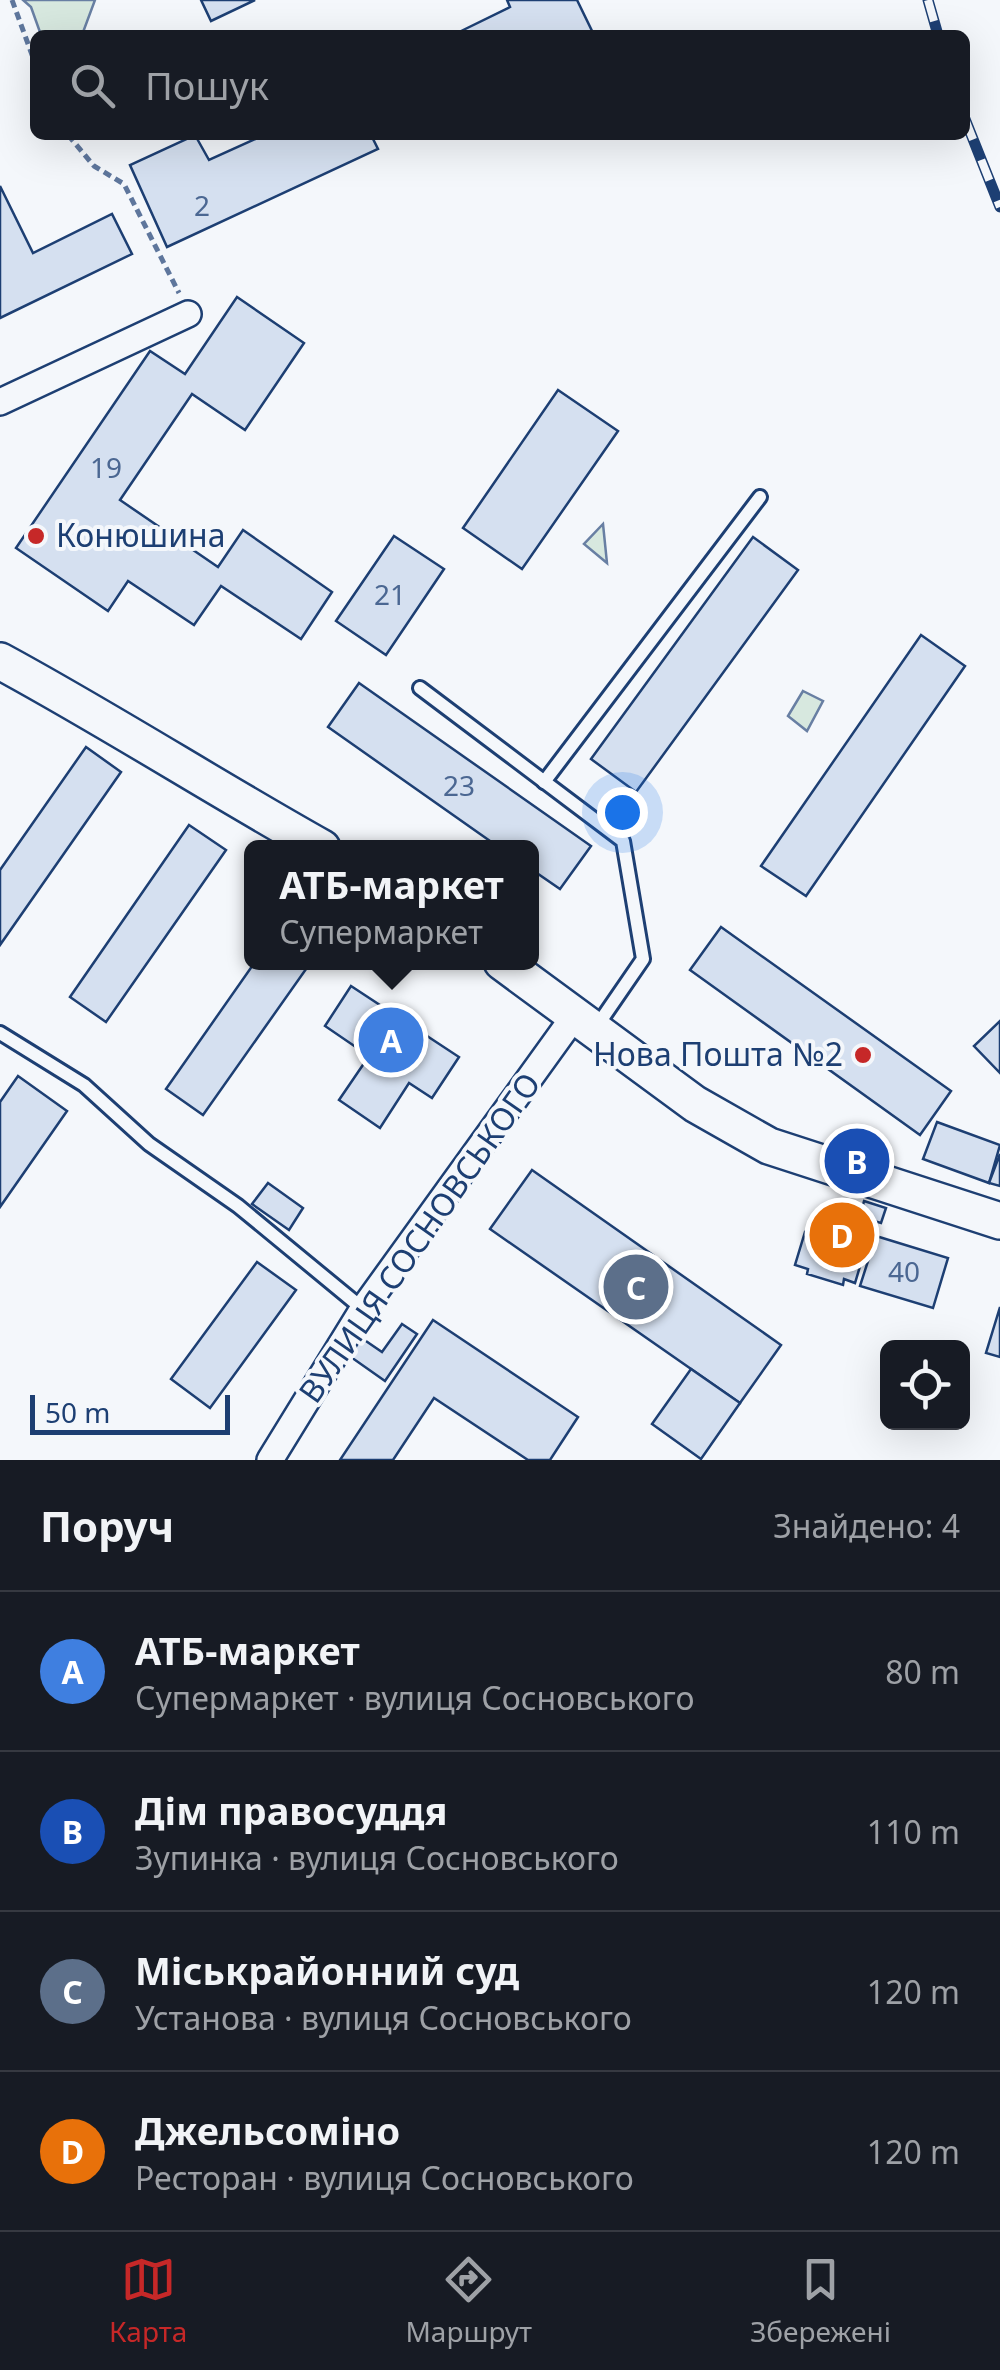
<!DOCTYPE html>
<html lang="uk">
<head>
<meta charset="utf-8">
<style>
	:root { --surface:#171b24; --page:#20242c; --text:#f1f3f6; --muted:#9ea1a6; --line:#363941; --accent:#c62828 }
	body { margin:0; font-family:"Noto Sans",sans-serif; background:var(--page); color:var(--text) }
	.controls { position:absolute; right:30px; bottom:30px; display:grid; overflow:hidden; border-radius:15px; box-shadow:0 10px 40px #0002 }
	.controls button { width:90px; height:90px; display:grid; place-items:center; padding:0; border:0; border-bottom:2px solid var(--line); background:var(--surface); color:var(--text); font:50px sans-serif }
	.scale { position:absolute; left:30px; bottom:25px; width:200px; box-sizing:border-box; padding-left:10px; border:5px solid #1d3f73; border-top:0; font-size:28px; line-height:35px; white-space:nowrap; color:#1d3f73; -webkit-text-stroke:8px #f4f7fb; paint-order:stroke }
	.you { position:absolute; left:622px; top:812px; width:35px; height:35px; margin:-25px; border:8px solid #fff; border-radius:50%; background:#1a73e8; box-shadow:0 0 0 15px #1a73e833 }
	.badge { display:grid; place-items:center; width:65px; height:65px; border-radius:50%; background:var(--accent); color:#fff; font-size:32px; font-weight:700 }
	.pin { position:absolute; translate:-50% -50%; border:5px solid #fff; box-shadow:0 2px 10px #0006 }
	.popup { position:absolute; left:244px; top:840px; width:295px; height:130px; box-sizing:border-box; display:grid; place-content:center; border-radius:15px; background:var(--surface); filter:drop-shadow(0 2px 8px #0005); font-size:32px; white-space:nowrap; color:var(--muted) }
	.popup b { font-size:38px; color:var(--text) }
	.popup::after { content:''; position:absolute; left:50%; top:100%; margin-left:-20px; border:20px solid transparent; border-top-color:var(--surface) }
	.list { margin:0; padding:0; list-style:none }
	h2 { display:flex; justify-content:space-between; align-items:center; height:130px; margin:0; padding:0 40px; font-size:42px }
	h2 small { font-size:32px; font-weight:400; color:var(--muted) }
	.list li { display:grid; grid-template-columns:65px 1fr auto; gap:30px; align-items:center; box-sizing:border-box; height:160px; padding:0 40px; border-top:2px solid var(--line) }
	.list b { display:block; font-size:38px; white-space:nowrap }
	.list p { margin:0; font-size:32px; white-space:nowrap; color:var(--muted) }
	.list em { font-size:32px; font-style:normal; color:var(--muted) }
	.icon { flex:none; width:55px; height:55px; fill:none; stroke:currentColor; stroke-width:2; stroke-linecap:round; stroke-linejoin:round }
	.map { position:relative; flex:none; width:1000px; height:1460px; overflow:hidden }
	.search { position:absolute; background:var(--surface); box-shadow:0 10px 40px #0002; left:30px; right:30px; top:30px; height:110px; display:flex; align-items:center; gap:25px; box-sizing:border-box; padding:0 35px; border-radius:15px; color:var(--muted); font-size:38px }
	.sheet { height:770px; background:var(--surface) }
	nav { display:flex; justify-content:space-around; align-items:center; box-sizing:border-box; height:140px; border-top:2px solid var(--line); background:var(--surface); font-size:28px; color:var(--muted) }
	nav a { display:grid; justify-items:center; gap:5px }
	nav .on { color:var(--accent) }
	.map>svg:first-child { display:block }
	.green { fill:#d7e8df; stroke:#687fa3; stroke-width:2.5 }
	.building { fill:#d5e0f0; stroke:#1d3f73; stroke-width:2.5 }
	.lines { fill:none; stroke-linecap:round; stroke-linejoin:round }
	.lane-casing { stroke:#1d3f73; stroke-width:18 }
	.street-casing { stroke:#1d3f73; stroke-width:30 }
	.secondary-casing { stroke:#1d3f73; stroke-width:40 }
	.path { stroke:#5e769c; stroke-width:5; stroke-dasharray:8 5; stroke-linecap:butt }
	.lane { stroke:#f4f7fb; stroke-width:12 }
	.street { stroke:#f4f7fb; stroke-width:25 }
	.secondary { stroke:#f4f7fb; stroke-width:35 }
	.rail-casing { stroke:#1d3f73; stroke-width:11 }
	.rail { stroke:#f4f7fb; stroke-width:8; stroke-dasharray:22; stroke-linecap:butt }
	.poi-dot { fill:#c62828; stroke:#f4f7fb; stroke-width:4 }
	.labels { text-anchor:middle; stroke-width:8; stroke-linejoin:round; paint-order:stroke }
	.number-label { font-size:28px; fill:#4b6792 }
	.poi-label { font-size:32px; fill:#1d3f73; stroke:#f4f7fb; text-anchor:start }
	.street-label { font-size:32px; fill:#1d3f73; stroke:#f4f7fb }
</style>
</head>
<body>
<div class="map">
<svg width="1000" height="1460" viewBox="0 0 1000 1460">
	<rect width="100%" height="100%" fill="#f4f7fb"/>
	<g class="green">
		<path d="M23 0H95L82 35H41L31 7Z"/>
		<path d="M603 524 607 563 584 544Z"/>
		<path d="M803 691 823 701 807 731 788 716Z"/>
	</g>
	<g class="building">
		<path d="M201 0H255L211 21Z"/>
		<path d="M507 0H577L594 35H453L510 7Z"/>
		<path d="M195 135 209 160 264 135H371L378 149 167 247 130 165Z"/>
		<path d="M0 186 33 253 112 214 132 254 0 318Z"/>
		<path d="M237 297 304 343 245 430 192 394 120 500 218 567 243 530 332 592 301 639 221 586 194 625 128 581 108 611 16 548 150 351 185 374Z"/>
		<path d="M558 390 618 431 522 569 463 528Z"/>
		<path d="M394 536 444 569 386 655 336 621Z"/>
		<path d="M753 537 798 570 636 792 591 759Z"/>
		<path d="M921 635 965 666 806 896 761 866Z"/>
		<path d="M359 683 591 846 560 889 531 869V848H500L328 727Z"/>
		<path d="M86 747 121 772 0 945V870Z"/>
		<path d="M189 825 226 850 106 1022 70 997Z"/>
		<path d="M721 927 951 1091 920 1135 690 970Z"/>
		<path d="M255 962H311L203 1115 166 1089Z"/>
		<path d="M351 986 459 1057 432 1098 409 1083 380 1128 339 1100 369 1056 325 1026Z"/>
		<path d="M1000 1021V1073L974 1046Z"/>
		<path d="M18 1076 67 1111 0 1207V1102Z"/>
		<path d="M937 1122 1000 1145 989 1183 923 1159Z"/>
		<path d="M1000 1154V1186L989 1183Z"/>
		<path d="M532 1170 781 1345 740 1403 490 1229Z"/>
		<path d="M268 1183 303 1208 289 1230 252 1204Z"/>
		<path d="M864 1201 886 1208 881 1223 860 1217Z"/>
		<path d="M831 1213 863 1223 860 1230 870 1233 855 1283 844 1279 843 1285 807 1274 808 1269 795 1265 805 1232 813 1234 827 1226Z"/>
		<path d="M876 1236 948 1258 933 1308 860 1286Z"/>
		<path d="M257 1262 296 1290 210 1408 171 1379Z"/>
		<path d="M1000 1307V1357L986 1353Z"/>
		<path d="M433 1320 578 1417 550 1460H528L434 1398 393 1460H340Z"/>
		<path d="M402 1324 417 1334 385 1381 348 1355 360 1337 382 1352Z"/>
		<path d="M691 1369 740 1403 701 1459 652 1424Z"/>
	</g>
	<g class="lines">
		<g class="lane-casing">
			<g id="lane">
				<path d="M420 688 623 841 643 959 597 1026"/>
				<path d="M544 782 760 497"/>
				<path d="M0 1033 84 1085 149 1144 238 1206 363 1309"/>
			</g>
		</g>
		<g class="street-casing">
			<g id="street">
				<path d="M0 402 188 314"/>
				<path d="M270 1460 363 1309 573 1018"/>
			</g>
		</g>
		<g class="secondary-casing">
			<g id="secondary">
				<path d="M0 661C109 720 213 787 322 848"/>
				<path d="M502 962 695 1104 769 1146 1000 1221"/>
			</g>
		</g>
		<g class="path">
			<path d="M12 0 35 63"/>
			<path d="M68 135 94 166 124 184 179 293"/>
		</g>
		<use href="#lane" class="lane"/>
		<use href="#street" class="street"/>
		<use href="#secondary" class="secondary"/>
		<g class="rail-casing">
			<g id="rail">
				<path d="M928 0 938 35"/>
				<path d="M965 119 1000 207"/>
			</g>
		</g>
		<use href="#rail" class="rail"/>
	</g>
	<g class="poi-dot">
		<circle cx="36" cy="536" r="10"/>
		<circle cx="863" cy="1055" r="10"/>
	</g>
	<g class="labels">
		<g class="number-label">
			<text x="202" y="216">2</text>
			<text x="106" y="478">19</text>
			<text x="390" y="605">21</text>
			<text x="459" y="796">23</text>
			<text x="904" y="1282">40</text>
		</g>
		<g class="poi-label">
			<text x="56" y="547">Конюшина</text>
			<text x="843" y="1066" text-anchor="end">Нова Пошта №2</text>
		</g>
		<g class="street-label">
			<text transform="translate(420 1238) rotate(-55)" y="11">ВУЛИЦЯ СОСНОВСЬКОГО</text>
		</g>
	</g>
</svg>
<div class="controls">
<button><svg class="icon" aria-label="locate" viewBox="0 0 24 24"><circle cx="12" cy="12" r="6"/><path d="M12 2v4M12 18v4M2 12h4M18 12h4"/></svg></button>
</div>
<div class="scale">50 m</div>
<div class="you"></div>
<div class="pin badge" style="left:391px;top:1040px;background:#3f7fe0">A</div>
<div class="popup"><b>АТБ-маркет</b>Супермаркет</div>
<div class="pin badge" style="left:857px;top:1161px;background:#1a4fb4">B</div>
<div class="pin badge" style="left:636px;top:1287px;background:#5c6f8a">C</div>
<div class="pin badge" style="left:842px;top:1235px;background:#e8710a">D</div>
<div class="search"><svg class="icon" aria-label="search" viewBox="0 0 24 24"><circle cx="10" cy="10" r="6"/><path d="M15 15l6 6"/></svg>Пошук</div>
</div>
<section class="sheet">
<h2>Поруч<small>Знайдено: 4</small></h2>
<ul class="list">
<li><span class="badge" style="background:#3f7fe0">A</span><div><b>АТБ-маркет</b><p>Супермаркет · вулиця Сосновського</p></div><em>80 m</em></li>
<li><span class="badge" style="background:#1a4fb4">B</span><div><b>Дім правосуддя</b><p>Зупинка · вулиця Сосновського</p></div><em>110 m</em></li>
<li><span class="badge" style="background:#5c6f8a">C</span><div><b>Міськрайонний суд</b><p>Установа · вулиця Сосновського</p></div><em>120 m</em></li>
<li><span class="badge" style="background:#e8710a">D</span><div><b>Джельсоміно</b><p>Ресторан · вулиця Сосновського</p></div><em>120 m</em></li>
</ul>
</section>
<nav>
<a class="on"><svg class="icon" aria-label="map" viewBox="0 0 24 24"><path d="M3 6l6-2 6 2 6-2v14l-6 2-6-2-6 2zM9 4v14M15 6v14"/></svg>Карта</a>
<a><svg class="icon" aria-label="directions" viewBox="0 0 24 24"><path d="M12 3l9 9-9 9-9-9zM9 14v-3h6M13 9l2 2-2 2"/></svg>Маршрут</a>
<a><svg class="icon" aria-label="saved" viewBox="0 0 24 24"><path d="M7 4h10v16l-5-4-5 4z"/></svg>Збережені</a>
</nav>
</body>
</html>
